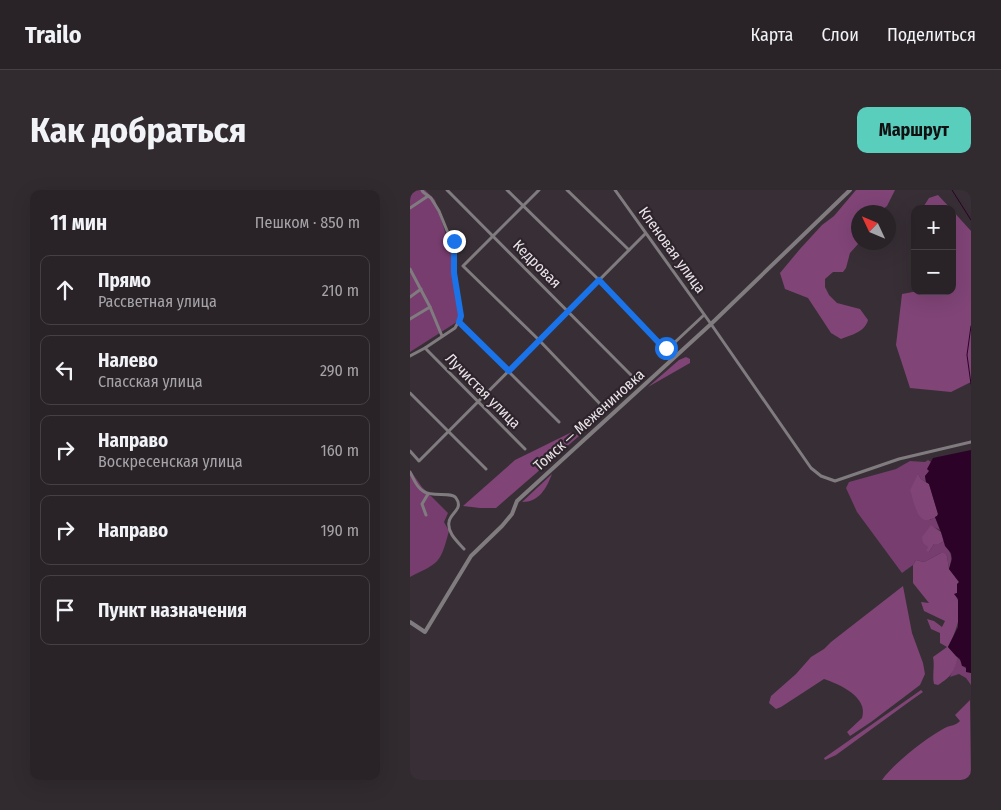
<!DOCTYPE html>
<html lang="ru">
<head>
<meta charset="utf-8">
<style>
	:root { --surface:#292328; --page:#312b30; --text:#f1f3f6; --muted:#a5a4a8; --line:#454045; --accent:#5acebd }
	body { margin:0; font-family:"Fira Sans Condensed",sans-serif; background:var(--page); color:var(--text) }
	.controls { position:absolute; right:15px; top:15px; display:grid; overflow:hidden; border-radius:10px; box-shadow:0 5px 20px #0002 }
	.controls button { width:45px; height:45px; display:grid; place-items:center; padding:0; border:0; border-bottom:1px solid var(--line); background:var(--surface); color:var(--text); font:25px sans-serif }
	.compass { position:absolute; left:441px; top:15px; width:45px; height:45px; border-radius:50%; background:var(--surface); box-shadow:0 5px 20px #0002; rotate:314deg }
	.stop { position:absolute; width:15px; height:15px; margin:-11px; border:4px solid #1a73e8; border-radius:50%; background:#fff }
	.stop.end { background:#1a73e8; border-color:#fff; box-shadow:0 1px 5px #0008 }
	.list { margin:0; padding:0; list-style:none }
	h2 { display:flex; justify-content:space-between; align-items:center; height:65px; margin:0; padding:0 20px; font-size:21px }
	h2 small { font-size:16px; font-weight:400; color:var(--muted) }
	.list li { display:grid; grid-template-columns:32px 1fr auto; gap:15px; align-items:center; box-sizing:border-box; height:70px; margin:0 10px 10px; padding:0 10px; border:1px solid var(--line); border-radius:10px }
	.list b { display:block; font-size:19px; white-space:nowrap }
	.list p { margin:0; font-size:16px; white-space:nowrap; color:var(--muted) }
	.list em { font-size:16px; font-style:normal; color:var(--muted) }
	.icon { flex:none; width:28px; height:28px; fill:none; stroke:currentColor; stroke-width:2; stroke-linecap:round; stroke-linejoin:round }
	.map { position:relative; flex:none; width:561px; height:590px; overflow:hidden; border-radius:10px }
	header { display:flex; align-items:center; gap:30px; box-sizing:border-box; height:70px; padding:0 25px; background:var(--surface); border-bottom:1px solid var(--line) }
	header strong { font-size:24px }
	nav { display:flex; gap:28px; margin-inline-start:auto; font-size:18px }
	.intro { display:flex; align-items:center; justify-content:space-between; box-sizing:border-box; height:120px; padding:0 30px }
	h1 { margin:0; font-size:35px }
	.button { padding:12px 22px; border-radius:10px; background:var(--accent); color:#111; font-size:18px; font-weight:700 }
	main { display:flex; gap:30px; padding:0 30px }
	aside { flex:1; background:var(--surface); border-radius:10px; box-shadow:0 5px 20px #0002 }
	.map>svg:first-child { display:block }
	.green { fill:#763d6e }
	.forest { fill:#804477 }
	.water { fill:#2c0228 }
	.lines { fill:none; stroke-linecap:round; stroke-linejoin:round }
	.stream { stroke:#2c0228; stroke-width:1 }
	.minor { stroke:#807b7f; stroke-width:3 }
	.tertiary { stroke:#807b7f; stroke-width:4 }
	.route { stroke:#1a73e8; stroke-width:6 }
	.labels { text-anchor:middle; stroke-width:4.5; stroke-linejoin:round; paint-order:stroke }
	.street-label { font-size:15px; fill:#eae4e9; stroke:#2d252b }
</style>
</head>
<body>
<header>
<strong>Trailo</strong>
<nav><a>Карта</a><a>Слои</a><a>Поделиться</a></nav>
</header>
<div class="intro"><h1>Как добраться</h1><a class="button">Маршрут</a></div>
<main>
<aside>
<h2>11 мин<small>Пешком · 850 m</small></h2>
<ul class="list">
<li><svg class="icon" aria-label="ahead" viewBox="0 0 24 24"><path d="M12 20V5M6 11l6-6 6 6"/></svg><div><b>Прямо</b><p>Рассветная улица</p></div><em>210 m</em></li>
<li><svg class="icon" aria-label="left" viewBox="0 0 24 24"><path d="M17 20v-9H6M10 6l-5 5 5 5"/></svg><div><b>Налево</b><p>Спасская улица</p></div><em>290 m</em></li>
<li><svg class="icon" aria-label="right" viewBox="0 0 24 24"><path d="M7 20v-9h11M14 6l5 5-5 5"/></svg><div><b>Направо</b><p>Воскресенская улица</p></div><em>160 m</em></li>
<li><svg class="icon" aria-label="right" viewBox="0 0 24 24"><path d="M7 20v-9h11M14 6l5 5-5 5"/></svg><div><b>Направо</b></div><em>190 m</em></li>
<li><svg class="icon" aria-label="arrive" viewBox="0 0 24 24"><path d="M6 21V4h12l-3 4 3 4H6"/></svg><div><b>Пункт назначения</b></div></li>
</ul>
</aside>
<div class="map">
<svg width="561" height="590" viewBox="0 0 561 590">
	<rect width="100%" height="100%" fill="#372f35"/>
	<g class="green">
		<path d="M0 0H15L25 10 44 70 50 130 0 162Z"/>
		<path d="M518 270 521 272 520 281 515 286 516 292 511 289 508 284 520 330 525 327 530 340 521 336 518 357 519 362 524 354H529L534 351C540 364 544 364 539 379L537 366 531 363 514 372 506 370 503 375 492 383 447 322 436 298 439 292 486 279 500 271 515 272Z"/>
		<path d="M0 280 12 297 38 323 34 332 39 341C30 374 30 372 0 387Z"/>
		<path d="M548 468 552 472V475L561 483V495L556 488 549 484 540 487Z"/>
	</g>
	<g class="forest">
		<path d="M446 0H485L477 16 469 22H448L449 53 440 63 436 78 433 82H423L415 89V97L419 105 427 113 450 119 458 130C455 142 441 145 431 149L421 143 398 108 375 99 370 83 390 59 412 35 424 26Z"/>
		<path d="M528 5 541 19H512L519 8Z"/>
		<path d="M542 20 561 41V192L541 202 500 198 486 155 492 104 508 101H542V73L546 60 542 55Z"/>
		<path d="M276 167 280 169V173L238 197 269 170Z"/>
		<path d="M162 242 169 246 86 318H70L53 316 105 270Z"/>
		<path d="M142 284C136 299 129 312 112 312Z"/>
		<path d="M508 284 511 289 519 294 528 324 527 326C524 328 519 331 515 330 506 328 503 308 500 300Z"/>
		<path d="M521 335 531 342 534 351 529 354H524L519 362 516 361 518 357 513 353 512 347Z"/>
		<path d="M531 363H534L537 366 539 379 549 392 547 397V403L545 404C555 420 546 442 538 457L548 468C543 483 542 486 528 495L524 494C522 485 525 476 523 467L537 457 530 453V443L521 439 517 429 524 431 532 437 535 431 514 421 511 412 519 413 503 393V375L506 370 514 372Z"/>
		<path d="M493 396 502 443 513 473 515 484 510 495 461 532 440 546 437 542 452 528C459 507 429 494 414 489L371 517 366 519 359 513 361 506 386 484 401 467 414 459 421 452Z"/>
		<path d="M511 500 513 502 503 509 426 565 415 570 414 568Z"/>
		<path d="M560 510 561 590H472C483 574 515 549 533 539 539 535 546 536 550 531L545 525Z"/>
	</g>
	<path class="water" d="M561 260V483L556 482V477L552 476 550 469 546 466 538 457 548 437V409L544 404 547 403V394L549 392 539 379 542 369 541 363 535 356 531 342 525 327 527 326 528 324 519 294 516 292 515 286 519 281 517 279 523 268Z"/>
	<g class="lines">
		<g class="stream">
			<path d="M542 0 561 30"/>
			<path d="M561 136 557 165 561 194"/>
		</g>
		<g class="minor">
			<path d="M37 0 221 185"/>
			<path d="M97 0 189 90 253 157H259L263 154 294 125"/>
			<path d="M129 0 53 76 129 150 192 216"/>
			<path d="M157 0 219 60"/>
			<path d="M205 0 301 134 401 278 411 286 425 291 489 269 561 252"/>
			<path d="M0 18 18 6"/>
			<path d="M0 79 20 117 32 146"/>
			<path d="M0 107 11 99"/>
			<path d="M0 129 20 117"/>
			<path d="M49 132 149 232"/>
			<path d="M15 158 115 259"/>
			<path d="M0 166 15 158 45 138 51 127 45 83 44 51 38 43 29 21 21 8 13 2 12 0"/>
			<path d="M0 203 76 279"/>
			<path d="M0 261 9 271 235 44"/>
			<path d="M0 282C4 289 6 297 13 301 22 308 41 301 46 308 54 319 40 323 39 332 37 343 48 352 54 359"/>
			<path d="M16 325 12 314 18 304"/>
		</g>
		<path class="tertiary" d="M0 432 15 442 61 366 92 336 102 324 107 311 301 134 440 0"/>
	</g>
	<g class="lines">
		<path class="route" d="M44 51V83L51 126 49 132 99 181 189 90 250 154 256 158"/>
	</g>
	<g class="labels">
		<g class="street-label">
			<text transform="translate(262 60) rotate(54)" y="5">Кленовая улица</text>
			<text transform="translate(127 74) rotate(45)" y="5">Кедровая</text>
			<text transform="translate(73 201) rotate(45)" y="5">Лучистая улица</text>
			<text transform="translate(179 230) rotate(-42)" y="5">Томск — Межениновка</text>
		</g>
	</g>
</svg>
<div class="controls">
<button>+</button>
<button>−</button>
</div>
<svg class="compass" viewBox="-18 -18 36 36"><path d="M0-13l5 13h-10z" fill="#e53935"/><path d="M0 13l5-13h-10z" fill="#a5a4a8"/></svg>
<div class="stop" style="left:256px;top:158px"></div>
<div class="stop end" style="left:44px;top:51px"></div>
</div>
</main>
</body>
</html>
